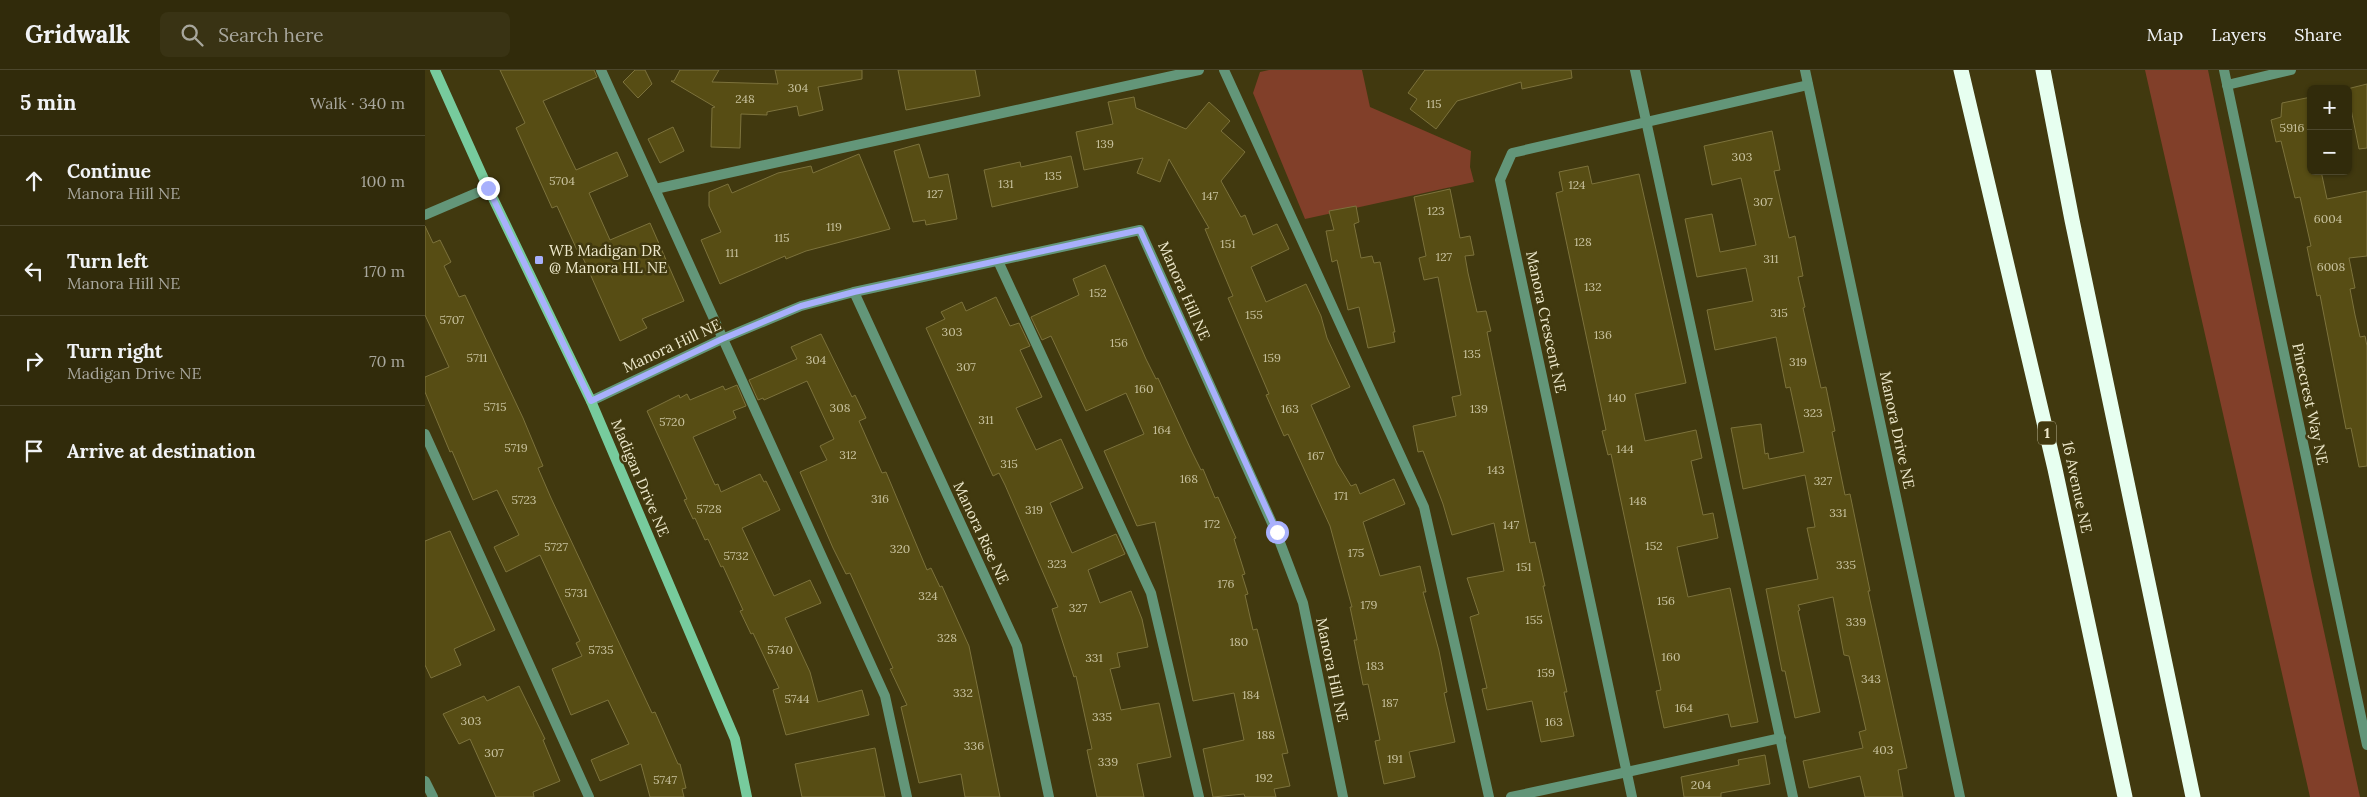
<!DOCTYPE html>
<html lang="en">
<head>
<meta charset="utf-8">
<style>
	:root { --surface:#312b0b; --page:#393314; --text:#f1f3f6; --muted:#a8a79d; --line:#4c472c }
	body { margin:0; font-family:Lora,serif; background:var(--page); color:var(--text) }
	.controls { position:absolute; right:15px; top:15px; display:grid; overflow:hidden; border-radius:8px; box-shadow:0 1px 4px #0004 }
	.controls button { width:45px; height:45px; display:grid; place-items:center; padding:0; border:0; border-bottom:1px solid var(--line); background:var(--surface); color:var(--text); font:25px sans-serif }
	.stop { position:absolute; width:15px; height:15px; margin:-11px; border:4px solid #a8b0fc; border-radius:50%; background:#fff }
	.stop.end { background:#a8b0fc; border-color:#fff; box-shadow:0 1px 5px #0008 }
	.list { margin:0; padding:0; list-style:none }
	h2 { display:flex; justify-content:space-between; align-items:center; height:65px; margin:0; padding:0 20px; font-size:21px }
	h2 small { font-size:16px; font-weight:400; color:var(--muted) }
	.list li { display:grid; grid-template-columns:32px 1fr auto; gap:15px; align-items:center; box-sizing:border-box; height:90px; padding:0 20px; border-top:1px solid var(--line) }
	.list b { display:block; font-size:19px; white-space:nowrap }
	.list p { margin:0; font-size:16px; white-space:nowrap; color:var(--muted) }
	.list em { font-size:16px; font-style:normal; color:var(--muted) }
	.icon { flex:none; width:28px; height:28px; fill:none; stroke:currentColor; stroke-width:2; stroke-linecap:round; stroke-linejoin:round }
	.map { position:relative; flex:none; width:1942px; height:727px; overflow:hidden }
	header { display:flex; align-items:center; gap:30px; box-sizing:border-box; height:70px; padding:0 25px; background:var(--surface); border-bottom:1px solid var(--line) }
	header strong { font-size:24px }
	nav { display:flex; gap:28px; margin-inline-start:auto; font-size:18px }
	.search { width:350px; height:45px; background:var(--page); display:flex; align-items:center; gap:12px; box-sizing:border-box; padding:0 18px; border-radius:8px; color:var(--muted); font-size:19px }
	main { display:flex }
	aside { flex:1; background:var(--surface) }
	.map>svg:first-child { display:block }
	.green { fill:#813f29 }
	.building { fill:#574d14; stroke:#7c723c }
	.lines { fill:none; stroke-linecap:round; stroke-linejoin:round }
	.lane { stroke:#639679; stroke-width:10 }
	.street { stroke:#639679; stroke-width:10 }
	.secondary { stroke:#77cb9d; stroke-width:10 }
	.highway { stroke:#e7fff0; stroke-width:15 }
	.route { stroke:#a8b0fc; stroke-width:6 }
	.poi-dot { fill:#a8b0fc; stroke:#41390f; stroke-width:2 }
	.labels { text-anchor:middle; stroke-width:5; stroke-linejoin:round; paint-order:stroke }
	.number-label { font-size:12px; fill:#c8c29e }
	.shield { fill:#41390f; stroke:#bab493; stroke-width:1 }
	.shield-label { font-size:14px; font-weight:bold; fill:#eee9cc }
	.poi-label { font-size:15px; fill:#eee9cc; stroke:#41390f; text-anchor:start }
	.street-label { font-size:15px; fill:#eee9cc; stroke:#41390f }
</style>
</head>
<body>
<header>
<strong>Gridwalk</strong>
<div class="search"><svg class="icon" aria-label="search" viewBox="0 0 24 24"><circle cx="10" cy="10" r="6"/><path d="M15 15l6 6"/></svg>Search here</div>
<nav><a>Map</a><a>Layers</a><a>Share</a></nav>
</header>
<main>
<aside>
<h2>5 min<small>Walk · 340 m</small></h2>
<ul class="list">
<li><svg class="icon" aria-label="ahead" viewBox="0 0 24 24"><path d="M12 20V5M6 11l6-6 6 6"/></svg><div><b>Continue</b><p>Manora Hill NE</p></div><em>100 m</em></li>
<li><svg class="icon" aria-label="left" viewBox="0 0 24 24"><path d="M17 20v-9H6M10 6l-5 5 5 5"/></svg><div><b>Turn left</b><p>Manora Hill NE</p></div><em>170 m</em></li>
<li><svg class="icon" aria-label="right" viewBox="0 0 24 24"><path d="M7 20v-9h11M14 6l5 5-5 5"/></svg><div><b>Turn right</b><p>Madigan Drive NE</p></div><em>70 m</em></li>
<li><svg class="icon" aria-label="arrive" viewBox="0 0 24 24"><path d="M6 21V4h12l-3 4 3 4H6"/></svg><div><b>Arrive at destination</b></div></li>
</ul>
</aside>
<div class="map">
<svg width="1942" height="727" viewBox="0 0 1942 727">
	<rect width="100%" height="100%" fill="#41390f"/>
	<g class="green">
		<path d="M844 0H937L945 37 1046 81 1045 97 1049 112 880 149 828 23 835 2Z"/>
		<path d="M1720 0H1783L1887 506 1935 727H1885Z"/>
	</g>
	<g class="building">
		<path d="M75 0H169L172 7 118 31 151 100 192 82 203 106 164 123 185 170 225 153 259 231 217 249 222 258 195 271 154 179 152 180 132 136 127 138 91 58 100 53Z"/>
		<path d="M210 0H220L227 14 213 28 198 12Z"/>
		<path d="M255 0H294L287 12 353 14 350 0H437V9L393 17 398 40 374 46 372 36 342 42V45L316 44 315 78 286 77 287 38 290 37 246 11H249Z"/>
		<path d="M473 0H550L555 26 481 40Z"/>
		<path d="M1000 0H1146L1147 8 1097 19 1096 12 1032 31 1011 59 985 39 992 29 983 23Z"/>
		<path d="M1942 14V78L1934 79 1922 19Z"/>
		<path d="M709 27 711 38 761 59 784 32 805 51 796 61 820 82 796 111 816 147 820 145 828 165 852 154 864 179 826 197 841 232 881 214 896 246 902 268 925 317 886 335 912 393 926 416 931 414 935 424 969 409 980 434 938 452 955 506 995 496 1001 522H998L1014 581 1022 622 1019 623 1030 672 984 682 990 707 959 714 950 671 955 670 943 614 938 615 929 570H932L925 537H927L905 456 863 364 859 366 841 325 844 324 803 228 808 226 780 159 784 158 744 89 735 112 712 103 718 88 659 100 651 62 688 54 683 32Z"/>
		<path d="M1886 27V101H1896L1902 129 1942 121V186L1924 188 1930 218 1925 219 1930 245 1935 267 1940 266 1942 276V396L1934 397 1926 358 1921 359 1895 225 1892 226 1882 177 1886 176 1875 127 1870 128 1856 71 1851 72 1846 50 1856 47 1857 33Z"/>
		<path d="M248 57 259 81 235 93 223 69Z"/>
		<path d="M1347 61 1355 100 1349 101 1364 168 1370 166 1378 206 1373 207 1380 237 1378 238 1396 318 1401 317 1410 361 1407 362 1420 425 1425 424 1445 521H1443L1482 698 1473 700 1478 727H1440L1435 706 1384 718 1378 691 1438 678 1434 662 1441 660 1424 586 1419 585 1408 527 1373 535 1375 540 1373 541 1395 642 1370 648 1360 601H1357L1341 519 1393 509 1382 458 1390 457 1380 405 1318 419 1306 358 1336 354 1340 384 1343 383 1344 389 1379 382 1365 317 1361 318 1351 267 1290 280 1282 240 1328 231 1321 198 1272 207 1260 149 1287 144 1295 182 1331 175 1316 108 1287 115 1279 76Z"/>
		<path d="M494 74 504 108 523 104 532 149 501 155 500 150 488 152 469 81Z"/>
		<path d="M434 84 465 159 381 181 361 189 360 186 295 214 276 170 296 162 284 136V122L303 114 307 123 353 103 386 96 388 103Z"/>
		<path d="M646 86 653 117 567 137 559 100 595 92 596 97Z"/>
		<path d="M1163 96 1167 114 1214 104 1261 313 1210 324 1220 371 1271 360 1277 388 1266 391 1278 445 1288 443 1293 468 1252 477 1263 527 1305 518 1333 652 1306 657 1303 644 1239 658 1231 621 1236 620 1186 384 1183 385 1177 361 1181 360 1131 123 1138 121 1134 102Z"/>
		<path d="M1025 119 1035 168 1045 166 1049 185 1040 186 1043 203 1052 242 1061 241 1066 261 1062 262 1105 473 1110 472 1120 516H1118L1142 622H1139L1149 666 1116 672 1107 631 1062 640 1057 619 1062 618 1045 547 1054 544 1042 508 1079 501 1069 453 1027 465 1018 434 998 381 993 382 988 356 1031 346 1027 327 1036 325 1013 207 999 210 994 188 1001 186 989 127Z"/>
		<path d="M931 136 934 152 929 154 936 188 947 186 949 193 955 192 970 262H968L970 272 943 278 934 237 923 240 912 190 907 192 901 161 909 160 904 141Z"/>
		<path d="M0 156 8 173 15 170 26 192 19 196 34 227 40 225 98 348 118 396 113 398 126 428 227 643 230 642 253 694H255L261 718 257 719 259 727H225L216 694 175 711 166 690 204 674 183 630 146 645 127 599 157 586 151 573 155 571 115 485 81 502 69 477 94 465 72 420 48 430 27 381 25 382 0 322V307L24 297 0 245Z"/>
		<path d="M680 195 721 289 731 309 733 308 767 382 776 400 778 399 790 428 793 427 811 468 809 469 820 504 817 505 823 524 820 525 828 560 832 559 863 683 857 684 865 716 849 719 851 727H820L819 724 788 727 778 679 819 670 809 623 768 631 730 452 712 456 679 381 719 364 701 323 661 341 626 266 617 270 606 247 654 225 648 209Z"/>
		<path d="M571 227 585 256 594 253 605 276 595 280 617 327 591 338 611 380 636 369 658 418 625 433 647 483 691 464 700 484 663 500 675 533 706 521 717 549 723 577 692 583 695 597 685 599 696 640 734 633 746 687 712 694 719 727H672L662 680 667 679 651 606 649 607 627 539 633 537 580 415 574 403 568 406 501 258 520 249 516 242 537 232 541 241Z"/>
		<path d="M396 264 427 327 430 325 441 348 434 351 457 403 461 402 502 500 506 498 515 517 517 516 544 576 575 727H540L536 704 494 713 476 637 482 635 465 599 468 598 425 503 421 504 408 478 375 402 402 390 395 376 409 369 382 311 339 330 338 328 333 330 324 310 372 289 366 277Z"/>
		<path d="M312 315 321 336 308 341 311 348 268 367 290 415 293 414 296 422 335 404 339 412 341 411 355 440 317 458 349 526 385 510 396 533 360 548 385 602 393 632 437 620 444 645 361 665 348 620 354 618 328 563 326 564 315 541 318 540 298 496 296 497 283 469 280 470 270 448 268 449 259 430 262 429 222 341 254 325 255 328 262 324 265 330 298 316 300 320Z"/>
		<path d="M25 461 70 560 29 579 36 595 6 608 0 595V471Z"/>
		<path d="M94 616 120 669 118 670 135 711 108 722 109 727H71L45 669 34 674 18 644 59 626 62 631Z"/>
		<path d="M450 678 460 727H377L370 694Z"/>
		<path d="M1340 685 1345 714 1296 723V727H1259L1256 707 1314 695 1313 690Z"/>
	</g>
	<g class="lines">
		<g class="lane">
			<path d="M176 0 230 119"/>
			<path d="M799 0 999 437 1064 727"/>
			<path d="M1210 0 1368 727"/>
			<path d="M573 191 726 523 774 727"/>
			<path d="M0 364 164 727"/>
			<path d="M1202 702 1356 668"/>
			<path d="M482 727 460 626 230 119 774 0"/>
		</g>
		<g class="street">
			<path d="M1380 0 1535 727"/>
			<path d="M1799 0 1942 675"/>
			<path d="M1802 15 1866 0"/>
			<path d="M0 145 63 118"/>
			<path d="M429 222 592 576 624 727"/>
			<path d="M166 331 297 269 376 236 429 222 715 160 851 462 878 533 918 727"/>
			<path d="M0 711 8 727"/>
			<path d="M1086 727 1202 702"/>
			<path d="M1207 727 1075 110 1087 83 1383 15"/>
		</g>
		<path class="secondary" d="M10 0 63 118 166 331 310 669 322 727"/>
		<g class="highway">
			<path d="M1536 0 1630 399 1700 727"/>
			<path d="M1618 0 1647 150 1768 727"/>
		</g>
	</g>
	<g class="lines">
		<path class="route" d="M63 118 166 331 297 269 376 236 429 222 715 160 852 462"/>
	</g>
	<rect class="poi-dot" x="109" y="185" width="10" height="10" rx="2.5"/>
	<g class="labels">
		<g class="number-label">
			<text x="373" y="22">304</text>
			<text x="320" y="33">248</text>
			<text x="1009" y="38">115</text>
			<text x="1867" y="62">5916</text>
			<text x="680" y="78">139</text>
			<text x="1317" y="91">303</text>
			<text x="628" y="110">135</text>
			<text x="137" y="115">5704</text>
			<text x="581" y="118">131</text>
			<text x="1152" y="119">124</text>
			<text x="510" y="128">127</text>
			<text x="785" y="130">147</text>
			<text x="1338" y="136">307</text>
			<text x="1011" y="145">123</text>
			<text x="1903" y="153">6004</text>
			<text x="409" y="161">119</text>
			<text x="357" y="172">115</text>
			<text x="1158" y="176">128</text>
			<text x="803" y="178">151</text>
			<text x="307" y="187">111</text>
			<text x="1019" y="191">127</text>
			<text x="1346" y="193">311</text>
			<text x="1906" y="201">6008</text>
			<text x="1168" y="221">132</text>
			<text x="673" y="227">152</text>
			<text x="1354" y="247">315</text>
			<text x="829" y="249">155</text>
			<text x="27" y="254">5707</text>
			<text x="527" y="266">303</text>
			<text x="1178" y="269">136</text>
			<text x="694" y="277">156</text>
			<text x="1047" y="288">135</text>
			<text x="52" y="292">5711</text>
			<text x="847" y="292">159</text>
			<text x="391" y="294">304</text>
			<text x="1373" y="296">319</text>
			<text x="541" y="301">307</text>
			<text x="719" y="323">160</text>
			<text x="1192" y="332">140</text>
			<text x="70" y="341">5715</text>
			<text x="415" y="342">308</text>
			<text x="865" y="343">163</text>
			<text x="1054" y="343">139</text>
			<text x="1388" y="347">323</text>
			<text x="561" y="354">311</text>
			<text x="247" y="356">5720</text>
			<text x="737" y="364">164</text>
			<text x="91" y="382">5719</text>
			<text x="1200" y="383">144</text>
			<text x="423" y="389">312</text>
			<text x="891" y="390">167</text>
			<text x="584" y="398">315</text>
			<text x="1071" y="404">143</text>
			<text x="764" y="413">168</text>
			<text x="1398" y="415">327</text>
			<text x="916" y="430">171</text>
			<text x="455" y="433">316</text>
			<text x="99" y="434">5723</text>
			<text x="1213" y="435">148</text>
			<text x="284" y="443">5728</text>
			<text x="609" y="444">319</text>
			<text x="1413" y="447">331</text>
			<text x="787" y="458">172</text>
			<text x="1086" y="459">147</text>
			<text x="1229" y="480">152</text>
			<text x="131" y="481">5727</text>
			<text x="475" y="483">320</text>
			<text x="931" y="487">175</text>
			<text x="311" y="490">5732</text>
			<text x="632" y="498">323</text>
			<text x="1421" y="499">335</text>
			<text x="1099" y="501">151</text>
			<text x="801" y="518">176</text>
			<text x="151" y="527">5731</text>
			<text x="503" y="530">324</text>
			<text x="1241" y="535">156</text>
			<text x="944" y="539">179</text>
			<text x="653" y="542">327</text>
			<text x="1109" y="554">155</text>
			<text x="1431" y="556">339</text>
			<text x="522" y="572">328</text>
			<text x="814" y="576">180</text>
			<text x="176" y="584">5735</text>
			<text x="355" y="584">5740</text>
			<text x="1246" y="591">160</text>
			<text x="669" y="592">331</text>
			<text x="950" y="600">183</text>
			<text x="1121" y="607">159</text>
			<text x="1446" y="613">343</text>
			<text x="538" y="627">332</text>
			<text x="826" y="629">184</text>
			<text x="372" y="633">5744</text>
			<text x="965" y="637">187</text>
			<text x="1259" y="642">164</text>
			<text x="677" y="651">335</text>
			<text x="46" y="655">303</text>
			<text x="1129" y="656">163</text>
			<text x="841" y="669">188</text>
			<text x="549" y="680">336</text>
			<text x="1458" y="684">403</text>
			<text x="69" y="687">307</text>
			<text x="970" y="693">191</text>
			<text x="683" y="696">339</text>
			<text x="839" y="712">192</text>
			<text x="240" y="714">5747</text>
			<text x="1276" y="719">204</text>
		</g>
		<rect class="shield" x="1613" y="351.5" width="18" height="23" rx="4"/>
		<g class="shield-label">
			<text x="1622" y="368">1</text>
		</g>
		<g class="poi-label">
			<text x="124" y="186">WB Madigan DR<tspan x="124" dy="17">@ Manora HL NE</tspan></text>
		</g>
		<g class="street-label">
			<text transform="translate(759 221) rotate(66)" y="5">Manora Hill NE</text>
			<text transform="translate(1121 252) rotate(78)" y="5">Manora Crescent NE</text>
			<text transform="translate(247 276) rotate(-25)" y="5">Manora Hill NE</text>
			<text transform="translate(1885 334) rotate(78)" y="5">Pinecrest Way NE</text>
			<text transform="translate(1472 360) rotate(78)" y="5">Manora Drive NE</text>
			<text transform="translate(215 408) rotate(67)" y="5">Madigan Drive NE</text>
			<text transform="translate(1652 417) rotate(78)" y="5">16 Avenue NE</text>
			<text transform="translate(556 463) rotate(65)" y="5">Manora Rise NE</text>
			<text transform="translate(907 600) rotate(78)" y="5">Manora Hill NE</text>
		</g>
	</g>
</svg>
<div class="controls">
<button>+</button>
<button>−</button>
</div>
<div class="stop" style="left:852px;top:462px"></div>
<div class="stop end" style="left:63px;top:118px"></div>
</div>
</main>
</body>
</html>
